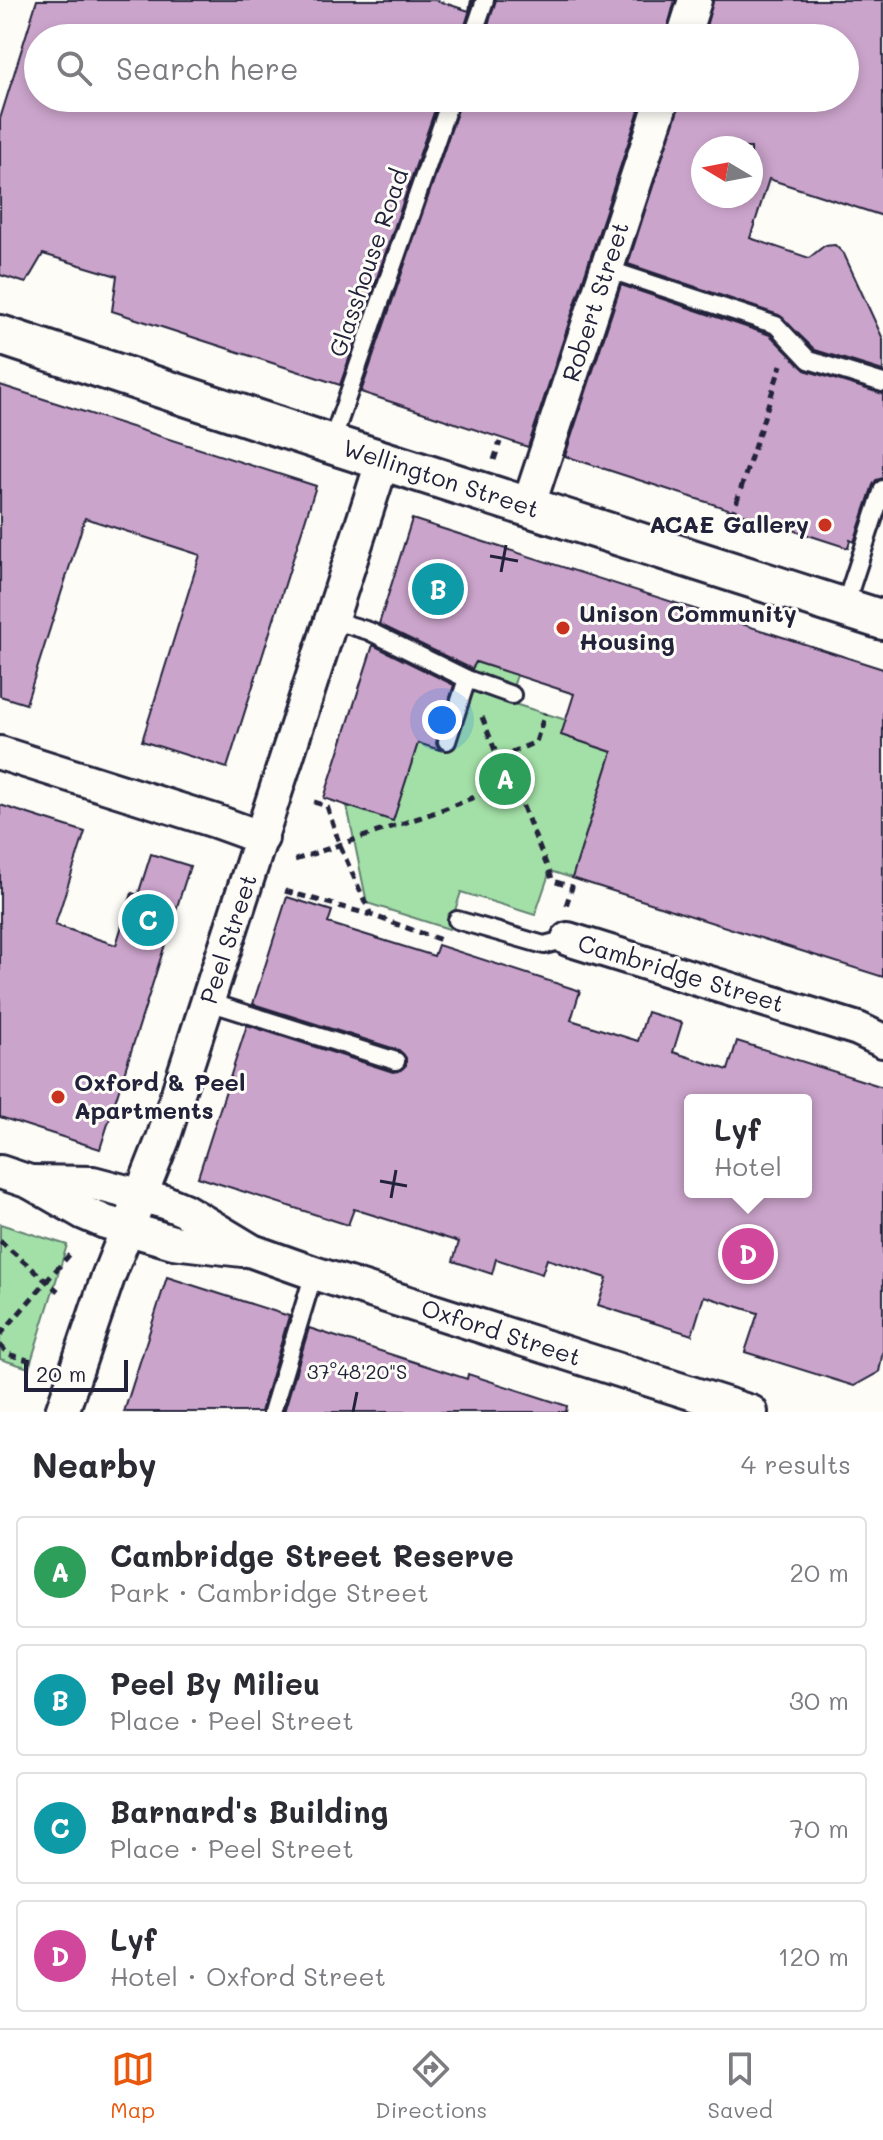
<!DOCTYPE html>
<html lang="en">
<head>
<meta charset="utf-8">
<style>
	:root { --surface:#fff; --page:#f2f2f3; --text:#2b2b33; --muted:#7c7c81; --line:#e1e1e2; --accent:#ea580c }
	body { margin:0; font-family:Mali,sans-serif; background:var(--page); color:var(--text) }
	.compass { position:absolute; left:691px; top:136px; width:72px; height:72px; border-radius:50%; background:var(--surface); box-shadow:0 4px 12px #0003; rotate:280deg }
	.scale { position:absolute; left:24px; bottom:20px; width:104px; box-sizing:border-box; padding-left:8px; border:4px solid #22223b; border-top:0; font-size:22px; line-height:28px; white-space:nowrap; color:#22223b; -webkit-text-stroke:6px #fdfcf7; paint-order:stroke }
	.you { position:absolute; left:442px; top:720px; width:28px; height:28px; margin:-20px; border:6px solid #fff; border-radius:50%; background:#1a73e8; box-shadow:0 0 0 12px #1a73e833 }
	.badge { display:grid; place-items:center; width:52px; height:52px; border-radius:50%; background:var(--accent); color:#fff; font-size:26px; font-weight:700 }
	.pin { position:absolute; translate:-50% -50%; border:4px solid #fff; box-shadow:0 2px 8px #0006 }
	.popup { position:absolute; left:684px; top:1094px; width:128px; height:104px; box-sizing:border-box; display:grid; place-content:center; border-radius:8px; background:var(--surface); filter:drop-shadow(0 2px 6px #0005); font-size:26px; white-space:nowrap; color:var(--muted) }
	.popup b { font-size:30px; color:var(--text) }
	.popup::after { content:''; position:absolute; left:50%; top:100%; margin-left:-16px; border:16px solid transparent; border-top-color:var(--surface) }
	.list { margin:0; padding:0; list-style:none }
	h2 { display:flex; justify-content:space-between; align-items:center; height:104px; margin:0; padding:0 32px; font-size:34px }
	h2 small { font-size:26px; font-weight:400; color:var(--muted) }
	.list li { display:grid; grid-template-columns:52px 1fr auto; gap:24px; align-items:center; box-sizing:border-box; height:112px; margin:0 16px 16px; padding:0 16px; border:2px solid var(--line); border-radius:8px }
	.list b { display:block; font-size:30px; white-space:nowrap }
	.list p { margin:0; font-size:26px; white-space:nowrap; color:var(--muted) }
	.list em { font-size:26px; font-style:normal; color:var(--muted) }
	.icon { flex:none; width:44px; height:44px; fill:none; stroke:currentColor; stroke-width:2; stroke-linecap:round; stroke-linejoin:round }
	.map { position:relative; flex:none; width:883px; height:1412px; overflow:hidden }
	.search { position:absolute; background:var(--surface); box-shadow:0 4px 12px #0003; left:24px; right:24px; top:24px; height:88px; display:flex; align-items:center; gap:20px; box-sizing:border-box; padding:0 28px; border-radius:44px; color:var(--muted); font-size:30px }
	.sheet { height:616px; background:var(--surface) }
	nav { display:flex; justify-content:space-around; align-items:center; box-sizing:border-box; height:112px; border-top:2px solid var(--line); background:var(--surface); font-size:22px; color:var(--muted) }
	nav a { display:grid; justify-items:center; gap:4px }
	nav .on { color:var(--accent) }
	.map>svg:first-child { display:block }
	.green { fill:#a3e0a7; stroke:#628171; stroke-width:2 }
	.building { fill:#cba4cb; stroke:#22223b; stroke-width:2; fill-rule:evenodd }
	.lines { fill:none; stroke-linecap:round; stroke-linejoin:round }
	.service-casing { stroke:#22223b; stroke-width:22 }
	.minor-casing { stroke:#22223b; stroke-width:38 }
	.tertiary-casing { stroke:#22223b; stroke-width:44 }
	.path { stroke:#22223b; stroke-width:5; stroke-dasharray:8 6; stroke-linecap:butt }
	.service { stroke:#fdfcf7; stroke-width:16 }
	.minor { stroke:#fdfcf7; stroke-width:32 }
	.tertiary { stroke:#fdfcf7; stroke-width:38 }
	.ticks { fill:none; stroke:#22223b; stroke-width:3 }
	.poi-dot { fill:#c8321e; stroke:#fdfcf7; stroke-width:3 }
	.labels { text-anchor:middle; stroke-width:6; stroke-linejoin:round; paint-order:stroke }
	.street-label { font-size:24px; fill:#22223b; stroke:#fdfcf7 }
	.poi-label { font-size:24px; font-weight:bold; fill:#22223b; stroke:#fdfcf7; text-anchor:start }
	.ticks-label { font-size:20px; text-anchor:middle; fill:#22223b; stroke:#fdfcf7; stroke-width:6; stroke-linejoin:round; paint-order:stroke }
</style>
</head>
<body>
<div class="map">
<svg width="883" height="1412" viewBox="0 0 883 1412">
	<rect width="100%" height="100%" fill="#fdfcf7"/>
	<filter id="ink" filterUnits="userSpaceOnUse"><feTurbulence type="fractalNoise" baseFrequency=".0125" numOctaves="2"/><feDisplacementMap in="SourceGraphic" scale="16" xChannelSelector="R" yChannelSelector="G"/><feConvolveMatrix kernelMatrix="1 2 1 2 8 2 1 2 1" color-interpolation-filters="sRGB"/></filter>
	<g filter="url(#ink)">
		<g class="green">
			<path d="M475 662 517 675 508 702 566 720 562 735 612 752 572 878 550 871 535 915 461 892 449 929 367 903 347 806 393 820 418 743 440 750 449 719 446 714Z"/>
			<path d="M0 1224 67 1245 29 1368 0 1359Z"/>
		</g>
		<g class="building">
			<path d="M37 0H435L469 11 471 0H473L461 38H38V98H439L340 385 112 311 117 276 43 254 26 283 0 275V119Z"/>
			<path d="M496 0H675L665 38H484Z"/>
			<path d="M713 0H883V216L769 179 750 238 809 258 824 246 835 245 844 254 883 339V371L815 350 779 315 628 264 681 98H845V38H703ZM703 148H751V196H703Z"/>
			<path d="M462 98H643L528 447 361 392Z"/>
			<path d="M621 285 770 335 805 370 883 394V478L876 480 873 485 854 542 850 540 848 548 565 456Z"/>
			<path d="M0 385 316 486 227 768 142 741 200 555 85 518 26 704 0 696Z"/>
			<path d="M412 519 883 669V977L572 878 612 752 561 735 574 694 476 662 472 669 379 624Z"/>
			<path d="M373 645 454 685 437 738 436 744 440 750 418 743 393 821 324 798Z"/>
			<path d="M0 805 85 832 55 925 116 945 132 893 138 895 151 854 190 866 100 1149 0 1117Z"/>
			<path d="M287 897 332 911 328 923 434 956 438 945 580 991 571 1020 638 1041 647 1012 682 1023 673 1052 728 1070 737 1041 883 1087V1351L879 1372 854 1386 745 1352 758 1313 704 1296 692 1335 598 1305 607 1278 547 1259 542 1274 496 1259 492 1274 453 1261 459 1242 354 1209 348 1225 198 1177 247 1025 393 1072 399 1071 406 1065V1058L399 1050 253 1004ZM690 1100H806V1192H690Z"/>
			<path d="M167 1277 289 1316 261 1412H124Z"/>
			<path d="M309 1328 467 1379 468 1374 567 1406 566 1412H284Z"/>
		</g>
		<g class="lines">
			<g class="service-casing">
				<g id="service">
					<path d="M472 38 485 0"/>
					<path d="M607 269 776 325 809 360 883 383"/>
					<path d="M331 444 451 98"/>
					<path d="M844 608 883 489"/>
					<path d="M332 620 369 631 467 679 512 695"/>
					<path d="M447 741 467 679"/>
					<path d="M457 920 544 945 568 939"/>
					<path d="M209 1002 396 1061"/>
					<path d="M272 1412 314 1273"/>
				</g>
			</g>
			<g class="minor-casing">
				<g id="minor">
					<path d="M683 38 695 0"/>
					<path d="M528 507 663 98"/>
					<path d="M0 753 215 821 262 838"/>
					<path d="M568 939 858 1029 883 1041"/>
					<path d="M0 1172 30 1182 84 1213 105 1222 173 1242 242 1250"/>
					<path d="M30 1182 93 1183 165 1202 184 1210 252 1251 314 1273 751 1412"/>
					<path d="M62 1412 108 1277 163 1139 383 460"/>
				</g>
			</g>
			<g class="tertiary-casing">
				<path id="tertiary" d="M0 335 331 444 883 620"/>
			</g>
			<g class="path">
				<path d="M494 460 500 442"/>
				<path d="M732 516 781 365"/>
				<path d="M482 717 498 758 513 782 553 881 572 887 565 909"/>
				<path d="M498 758 536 742 545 713"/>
				<path d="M314 802 327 806 340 846 371 915"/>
				<path d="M295 860 436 812 513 782"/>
				<path d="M285 891 371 915 441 940"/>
				<path d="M0 1241 58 1291"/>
				<path d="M0 1335 70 1254"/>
				<path d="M0 1345 8 1354 35 1362"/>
			</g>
			<use href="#service" class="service"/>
			<use href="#minor" class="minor"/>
			<use href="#tertiary" class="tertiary"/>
		</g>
	</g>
	<path class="ticks" d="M490 556 518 561M501 572 506 545M380 1181 407 1186M391 1198 396 1170M353 1412 357 1392"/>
	<g class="poi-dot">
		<circle cx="825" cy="525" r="8"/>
		<circle cx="563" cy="628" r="8"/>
		<circle cx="58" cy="1097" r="8"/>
	</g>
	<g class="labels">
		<g class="street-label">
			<text transform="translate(369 263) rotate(-71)" y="8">Glasshouse Road</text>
			<text transform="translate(596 302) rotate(-72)" y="8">Robert Street</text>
			<text transform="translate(441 479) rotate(18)" y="8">Wellington Street</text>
			<text transform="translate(229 939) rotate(-72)" y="8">Peel Street</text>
			<text transform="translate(681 974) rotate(17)" y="8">Cambridge Street</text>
			<text transform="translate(501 1333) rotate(18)" y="8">Oxford Street</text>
		</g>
		<g class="poi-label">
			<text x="809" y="533" text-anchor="end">ACAE Gallery</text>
			<text x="579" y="622">Unison Community<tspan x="579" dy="28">Housing</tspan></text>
			<text x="74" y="1091">Oxford &amp; Peel<tspan x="74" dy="28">Apartments</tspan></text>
		</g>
	</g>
	<g class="ticks-label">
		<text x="357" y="1379">37°48'20"S</text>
	</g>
</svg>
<svg class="compass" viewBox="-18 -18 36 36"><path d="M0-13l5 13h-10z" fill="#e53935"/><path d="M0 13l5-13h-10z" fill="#7c7c81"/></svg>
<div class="scale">20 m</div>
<div class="you"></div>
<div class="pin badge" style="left:505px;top:779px;background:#2e9e5b">A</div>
<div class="pin badge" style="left:438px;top:589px;background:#0f9aa8">B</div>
<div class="pin badge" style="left:148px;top:920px;background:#0f9aa8">C</div>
<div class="pin badge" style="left:748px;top:1254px;background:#d1479c">D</div>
<div class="popup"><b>Lyf</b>Hotel</div>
<div class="search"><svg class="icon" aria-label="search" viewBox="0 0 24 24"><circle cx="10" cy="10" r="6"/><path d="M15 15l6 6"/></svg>Search here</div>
</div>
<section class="sheet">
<h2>Nearby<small>4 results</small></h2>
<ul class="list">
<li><span class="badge" style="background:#2e9e5b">A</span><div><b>Cambridge Street Reserve</b><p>Park · Cambridge Street</p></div><em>20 m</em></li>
<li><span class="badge" style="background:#0f9aa8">B</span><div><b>Peel By Milieu</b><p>Place · Peel Street</p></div><em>30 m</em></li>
<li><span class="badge" style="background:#0f9aa8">C</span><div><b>Barnard's Building</b><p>Place · Peel Street</p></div><em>70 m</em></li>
<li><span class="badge" style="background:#d1479c">D</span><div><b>Lyf</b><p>Hotel · Oxford Street</p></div><em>120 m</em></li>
</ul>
</section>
<nav>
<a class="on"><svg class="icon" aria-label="map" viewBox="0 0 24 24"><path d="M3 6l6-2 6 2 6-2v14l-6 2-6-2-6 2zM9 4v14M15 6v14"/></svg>Map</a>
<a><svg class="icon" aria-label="directions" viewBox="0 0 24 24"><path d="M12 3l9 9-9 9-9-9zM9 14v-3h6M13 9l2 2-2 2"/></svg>Directions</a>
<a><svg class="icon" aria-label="saved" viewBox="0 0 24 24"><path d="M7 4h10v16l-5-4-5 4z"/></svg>Saved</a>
</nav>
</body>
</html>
